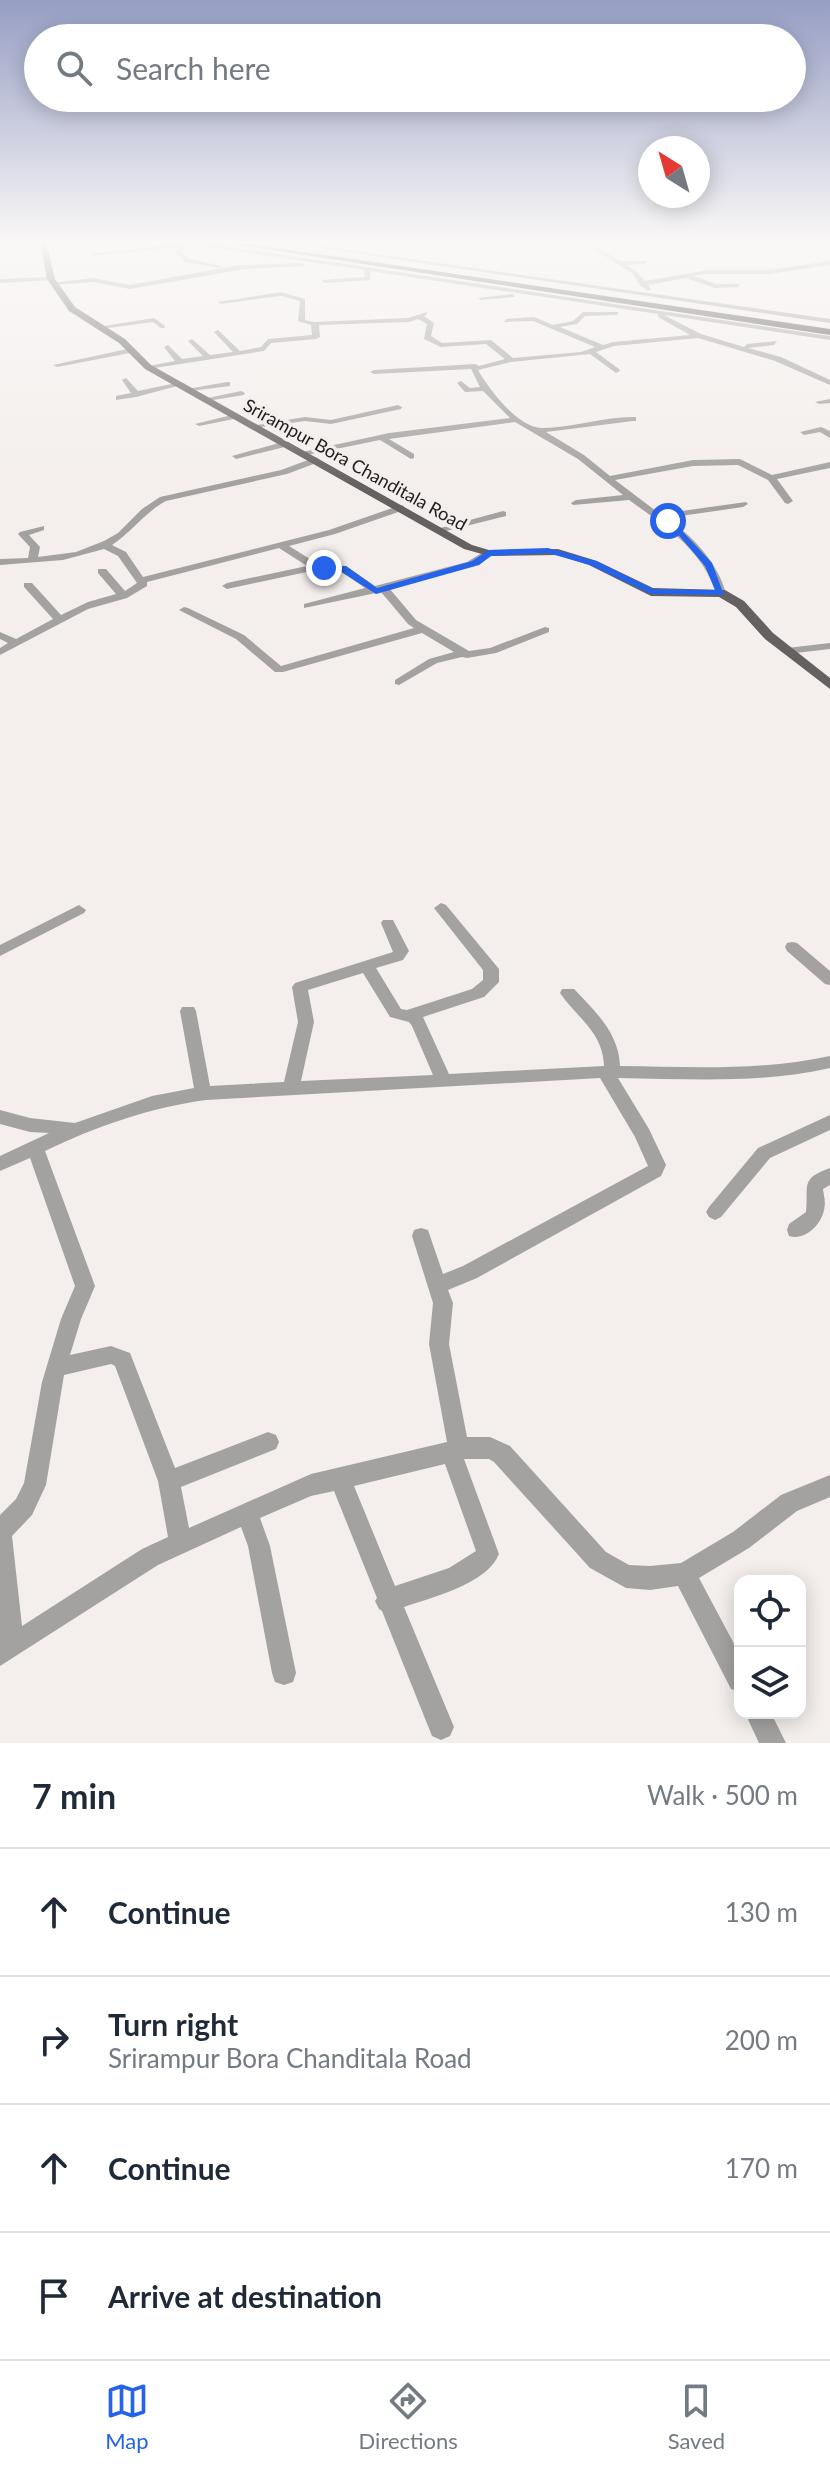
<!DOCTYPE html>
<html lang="en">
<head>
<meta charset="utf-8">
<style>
	:root { --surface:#fff; --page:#f6f6f7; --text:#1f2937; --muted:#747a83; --line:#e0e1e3; --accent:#2563eb }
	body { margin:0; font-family:Lato,sans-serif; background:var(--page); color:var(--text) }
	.controls { position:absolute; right:24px; bottom:24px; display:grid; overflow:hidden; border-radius:16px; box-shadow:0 4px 20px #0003 }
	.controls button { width:72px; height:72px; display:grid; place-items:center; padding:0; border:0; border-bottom:2px solid var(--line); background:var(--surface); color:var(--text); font:40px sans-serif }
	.compass { position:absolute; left:638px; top:136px; width:72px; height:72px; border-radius:50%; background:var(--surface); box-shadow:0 4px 20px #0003; rotate:323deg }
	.stop { position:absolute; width:24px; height:24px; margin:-18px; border:6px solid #2563eb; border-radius:50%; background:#fff }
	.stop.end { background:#2563eb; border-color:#fff; box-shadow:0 2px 8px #0008 }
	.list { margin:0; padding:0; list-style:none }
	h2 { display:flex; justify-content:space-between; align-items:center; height:104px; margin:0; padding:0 32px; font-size:34px }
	h2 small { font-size:26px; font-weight:400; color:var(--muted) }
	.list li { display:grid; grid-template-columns:52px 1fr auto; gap:24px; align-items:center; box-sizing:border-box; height:128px; padding:0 32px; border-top:2px solid var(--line) }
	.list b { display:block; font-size:30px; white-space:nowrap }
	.list p { margin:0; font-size:26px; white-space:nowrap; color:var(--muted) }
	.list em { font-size:26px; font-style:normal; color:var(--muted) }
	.icon { flex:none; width:44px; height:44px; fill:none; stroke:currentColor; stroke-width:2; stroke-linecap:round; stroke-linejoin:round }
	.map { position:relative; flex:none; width:830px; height:1743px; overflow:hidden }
	.search { position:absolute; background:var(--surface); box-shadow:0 4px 20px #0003; left:24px; right:24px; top:24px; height:88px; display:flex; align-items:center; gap:20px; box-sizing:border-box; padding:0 28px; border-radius:44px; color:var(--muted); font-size:30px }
	.sheet { height:616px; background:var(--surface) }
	nav { display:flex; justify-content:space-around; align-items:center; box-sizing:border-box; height:112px; border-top:2px solid var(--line); background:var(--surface); font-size:22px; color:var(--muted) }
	nav a { display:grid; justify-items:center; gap:4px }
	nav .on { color:var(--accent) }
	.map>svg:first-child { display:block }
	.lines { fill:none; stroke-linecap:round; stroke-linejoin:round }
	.minor { fill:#a4a2a1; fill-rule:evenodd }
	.major { fill:#656161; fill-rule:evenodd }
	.highway { fill:#4f4b4a; fill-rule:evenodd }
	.route { fill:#2563eb }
	.labels { text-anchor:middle; stroke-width:7; stroke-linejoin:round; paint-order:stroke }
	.far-street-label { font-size:18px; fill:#1f1d1d; stroke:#f4efed }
</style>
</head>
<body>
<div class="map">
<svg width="830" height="1743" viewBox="0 0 830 1743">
	<rect width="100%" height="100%" fill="#f4efed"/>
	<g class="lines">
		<g class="minor">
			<path d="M0 241H20L0 244Z"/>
			<path d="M45 241H119L43 244Z"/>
			<path d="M178 241H190L830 336V340L664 315 701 334 744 347 747 344 777 341 774 345 748 348 781 357 830 380V385L775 361 698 338 614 346 596 352 619 369 620 371 616 373 590 354 511 362 478 370C489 389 518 428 542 428 573 428 605 416 636 417V421H633L546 432 584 455 610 476 693 460 740 459 772 475 830 462V468L777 479 793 501 788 504 785 503 768 480 738 465 693 466 615 480 660 514 746 502 748 504 743 507 667 518C694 538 716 560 726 593L721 596 716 593C702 549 665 526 629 500L573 505 571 503 576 500 623 495 578 459 515 422 389 439 414 454V458L411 459 380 440 302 456V452L389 433 510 418 483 391 465 392 457 383 461 381 470 388 480 387 471 369 374 374 370 372 374 370 475 364 479 366 505 359 486 344 441 347 424 339 427 324 418 319 409 322 319 325 320 337 316 339 271 343 264 351 148 369 144 367 175 361 164 347 168 345 182 359 203 356 188 341 192 339 210 355 233 352 214 332 218 330 240 351 261 347 268 339 312 335 311 325 298 321 300 301 281 296 221 304 218 302 281 292 305 299V320L314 322 408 318 427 312V314L424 316 434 323 431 336 442 343 491 340 513 358 581 352 595 347 533 321 504 322 506 319 534 317 553 325 573 321 583 312H619L617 315 585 316 577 324 560 327 603 345 613 342 690 335 658 317V314L370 271V280L324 283 322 280 365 277 364 270 187 244 181 252 189 259 222 266 219 268 185 262 175 252 179 247 93 256 90 254 182 243Z"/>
			<path d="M273 241H285L830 319V323Z"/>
			<path d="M580 241H586L620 261H647L645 264 626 265 636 271 645 281 708 270H769L830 261V265L769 274H708L694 276 716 284H740L738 287 715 288 686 278 648 285 651 289 648 291 640 285 632 273Z"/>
			<path d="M302 263 304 266 245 269 130 289 93 282 53 285 50 283 93 278 130 285 239 265Z"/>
			<path d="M51 277 53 280 0 283V279Z"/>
			<path d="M513 294 515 297 481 300 478 298Z"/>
			<path d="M154 318 165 326V328H161L153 322 101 329 98 327Z"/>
			<path d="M132 348 136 350 135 352 57 367 53 365Z"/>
			<path d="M126 378 138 391 181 382 185 384 136 397 116 400V396L131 393 122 380Z"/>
			<path d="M227 382H230V386L191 391 187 389Z"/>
			<path d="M241 391 245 393 244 395 207 401 203 399Z"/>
			<path d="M830 399V403L819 404 815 402Z"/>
			<path d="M398 405 402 407 401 409 331 424 305 421 255 428 251 426 305 417 331 420Z"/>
			<path d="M236 414 240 416 239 418 199 426 195 424Z"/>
			<path d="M821 427 830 431V438L820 432 804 435 800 432Z"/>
			<path d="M286 441 290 444 289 446 236 459 232 456Z"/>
			<path d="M316 457 320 460 319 462 287 474 166 501C145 512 132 532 112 545L126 552 143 577 329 530 401 505 404 506V510L335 534 289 546 318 564 346 566 375 586 467 562 485 551H493V555L475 566 389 588 416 620 469 651 490 648 545 627 549 628V632L496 653 467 658 462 657 437 663 399 685 395 684V680L429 659 454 652 422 633 283 672H275L236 639 179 610 184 607 188 608 244 635 281 666 414 628 408 624 381 592 304 608V604L365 588 340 571 316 570 227 589 222 586 227 583 307 566 279 548 147 582V586L127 598 88 609 0 655V648L8 643 0 639V632L16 639 53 619 24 587V583H32L61 615 88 602 116 594 98 573V569H106L125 591 137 583 118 556 104 549 63 560 0 565V559L28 558 30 547 18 534 20 532 44 526V530L29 535 40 547 38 557 76 552 104 541 118 533 142 509 160 497 281 470Z"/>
			<path d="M503 511 506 512V516L438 533 433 530Z"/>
			<path d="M830 643V649L787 654 781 651 787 648Z"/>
			<path d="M441 903 446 905 499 969V982L484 997 423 1017 449 1074 604 1066C603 1032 577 1018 560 993L562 989H574C595 1011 619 1033 620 1066 691 1067 761 1071 830 1056V1068C760 1084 689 1079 618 1078L649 1129 666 1165 661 1176 477 1278 448 1290 453 1303 449 1344 467 1437H490L510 1446 606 1552 629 1565 650 1566 681 1563 733 1532 781 1495 830 1475V1497L797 1511 749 1548 699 1578 740 1655V1692L731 1689 678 1586 650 1590 626 1588 590 1568 494 1462 489 1459H464L499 1554C487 1584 433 1597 404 1607L454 1727 450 1736 441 1740 432 1736 382 1611 379 1609 375 1601 377 1598 334 1491 311 1496 260 1518 270 1546 296 1673 293 1682 284 1685 275 1682 272 1673 248 1546 241 1527 158 1565 0 1666V1515L16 1499 24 1483 42 1382 61 1319 75 1286 30 1158 0 1171V1156L49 1133 30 1132 0 1124V1110L30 1118 75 1123 152 1096 194 1088 180 1011 182 1007H194L196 1011 210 1086 284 1082 298 1022 292 987 295 983 393 952 381 923 383 920H393L409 951 403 960 376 968 401 1009 407 1010 472 989 483 980V970L434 908ZM363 973 390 1017 409 1022 412 1026 433 1075 301 1081 314 1022 308 990ZM600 1078 635 1137 648 1166 463 1266 443 1274 428 1230 421 1228 414 1230 412 1236 433 1303 429 1344 447 1442 311 1474 189 1528 181 1487 276 1449 279 1442 276 1435 268 1432 175 1468 130 1353 111 1346 70 1355 81 1319 95 1286 45 1151C97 1126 149 1108 206 1100ZM111 1364 115 1366 158 1481 168 1537 142 1549 22 1626 12 1536 32 1515 46 1485 64 1375ZM445 1464 476 1551 449 1568 395 1586 354 1486Z"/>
			<path d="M79 905 86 910 84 913 0 956V945Z"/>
			<path d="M792 942 797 943 830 971V985L825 984 787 951 785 947 787 943Z"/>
			<path d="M830 1115V1130L770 1158 721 1217 715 1220 709 1217 706 1212 709 1207 758 1148Z"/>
			<path d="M830 1168V1185L823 1189C824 1196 826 1203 824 1210 821 1225 805 1241 789 1236L787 1230 789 1224 806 1212C809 1186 799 1179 830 1168Z"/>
			<path d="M745 1713H771L786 1743H759Z"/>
		</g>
		<path class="major" d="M40 241H46L55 279 75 307 125 339 151 365 472 545 489 550 558 549 597 561 653 588 725 590 744 601 773 633 830 678V689L765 639 736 607 719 597 651 596 589 565 557 555 489 556 464 549 145 369 119 343 69 311 47 279Z"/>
		<path class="highway" d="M212 241H230L830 329V335Z"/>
	</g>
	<linearGradient id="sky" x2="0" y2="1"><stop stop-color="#969ec4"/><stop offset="0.5" stop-color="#faf8f7"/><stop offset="1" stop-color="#faf8f7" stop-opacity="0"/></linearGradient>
	<rect width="830" height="485" fill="url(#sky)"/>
	<path class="route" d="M665 519H671L712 563 724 595 651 594 590 565 548 553 491 556 479 565 376 594 340 571 320 568 346 566 377 588 472 561 489 550 548 548 596 561 653 589 715 590 705 566Z"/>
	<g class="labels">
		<g class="far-street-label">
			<text transform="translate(355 465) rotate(29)" y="6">Srirampur Bora Chanditala Road</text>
		</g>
	</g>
</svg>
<div class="controls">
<button><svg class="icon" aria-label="locate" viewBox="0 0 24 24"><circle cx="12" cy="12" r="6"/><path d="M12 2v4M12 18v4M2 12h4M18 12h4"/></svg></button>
<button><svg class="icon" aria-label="layers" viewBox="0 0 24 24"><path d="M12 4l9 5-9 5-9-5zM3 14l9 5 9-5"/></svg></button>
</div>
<svg class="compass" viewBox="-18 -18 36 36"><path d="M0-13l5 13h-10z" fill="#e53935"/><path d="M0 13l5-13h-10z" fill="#747a83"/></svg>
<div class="stop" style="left:668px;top:521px"></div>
<div class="stop end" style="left:324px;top:568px"></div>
<div class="search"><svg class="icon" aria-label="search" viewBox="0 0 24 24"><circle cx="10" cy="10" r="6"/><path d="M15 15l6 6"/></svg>Search here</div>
</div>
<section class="sheet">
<h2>7 min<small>Walk · 500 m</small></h2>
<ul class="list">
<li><svg class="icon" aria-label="ahead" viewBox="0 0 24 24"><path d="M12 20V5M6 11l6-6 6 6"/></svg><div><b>Continue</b></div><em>130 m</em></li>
<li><svg class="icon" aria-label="right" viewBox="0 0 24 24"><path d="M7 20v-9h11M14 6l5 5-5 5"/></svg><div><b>Turn right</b><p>Srirampur Bora Chanditala Road</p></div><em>200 m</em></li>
<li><svg class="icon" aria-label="ahead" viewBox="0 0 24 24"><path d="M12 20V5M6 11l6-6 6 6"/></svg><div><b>Continue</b></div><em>170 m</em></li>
<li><svg class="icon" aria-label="arrive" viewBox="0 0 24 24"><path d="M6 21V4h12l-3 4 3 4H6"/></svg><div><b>Arrive at destination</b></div></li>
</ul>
</section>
<nav>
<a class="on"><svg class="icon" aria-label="map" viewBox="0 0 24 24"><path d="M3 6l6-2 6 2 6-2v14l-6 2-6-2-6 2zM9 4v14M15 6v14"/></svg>Map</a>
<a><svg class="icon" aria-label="directions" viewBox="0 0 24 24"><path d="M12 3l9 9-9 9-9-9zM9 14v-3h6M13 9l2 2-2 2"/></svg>Directions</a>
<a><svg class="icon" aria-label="saved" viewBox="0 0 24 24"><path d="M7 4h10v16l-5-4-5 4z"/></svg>Saved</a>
</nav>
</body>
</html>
